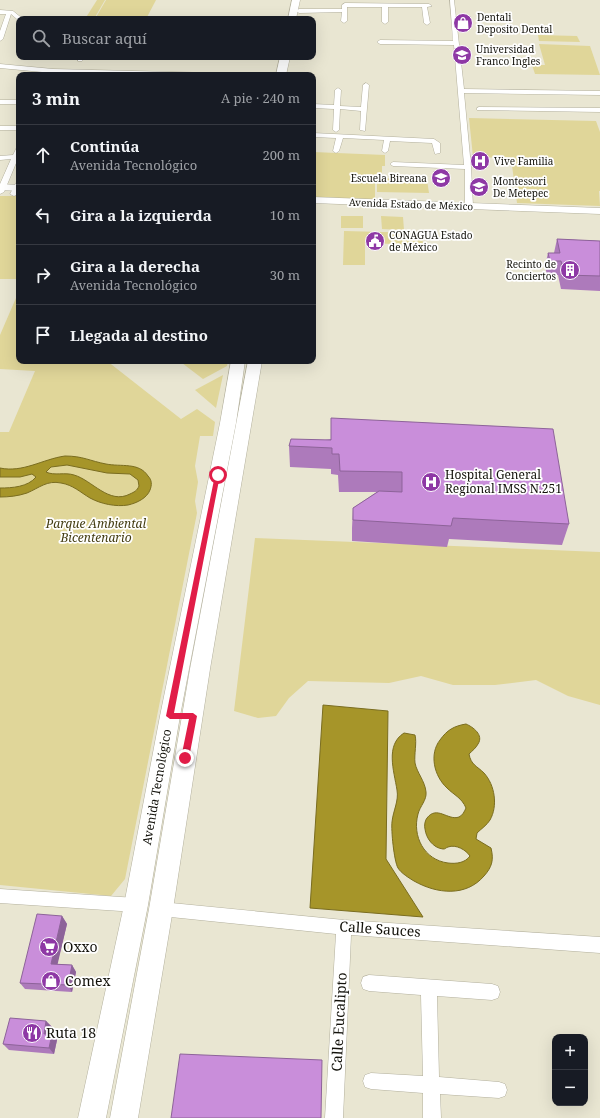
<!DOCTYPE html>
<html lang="es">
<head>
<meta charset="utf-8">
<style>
	:root { --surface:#171b24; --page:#20242c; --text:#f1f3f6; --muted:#9ea1a6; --line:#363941 }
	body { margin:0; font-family:"Noto Serif",serif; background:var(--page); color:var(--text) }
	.controls { position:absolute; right:12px; bottom:12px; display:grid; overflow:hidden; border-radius:8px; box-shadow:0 4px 16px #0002 }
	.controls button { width:36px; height:36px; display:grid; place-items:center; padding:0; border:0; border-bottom:1px solid var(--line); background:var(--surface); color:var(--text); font:20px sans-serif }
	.stop { position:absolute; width:12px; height:12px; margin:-9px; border:3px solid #e11d48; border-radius:50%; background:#fff }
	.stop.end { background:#e11d48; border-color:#fff; box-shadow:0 1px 4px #0008 }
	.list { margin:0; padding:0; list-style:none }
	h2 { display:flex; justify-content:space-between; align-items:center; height:52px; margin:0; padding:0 16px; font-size:17px }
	h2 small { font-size:13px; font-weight:400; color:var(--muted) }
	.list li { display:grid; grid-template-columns:26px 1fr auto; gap:12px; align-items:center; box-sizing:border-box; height:60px; padding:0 16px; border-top:1px solid var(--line) }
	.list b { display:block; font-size:15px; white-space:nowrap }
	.list p { margin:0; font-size:13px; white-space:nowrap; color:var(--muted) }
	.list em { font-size:13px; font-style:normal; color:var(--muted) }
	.icon { flex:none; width:22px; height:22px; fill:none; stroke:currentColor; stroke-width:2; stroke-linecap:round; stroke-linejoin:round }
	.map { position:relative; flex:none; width:600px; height:1118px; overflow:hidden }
	.search { position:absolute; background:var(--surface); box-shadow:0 4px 16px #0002; left:16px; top:16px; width:300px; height:44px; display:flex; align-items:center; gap:10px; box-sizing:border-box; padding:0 14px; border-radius:8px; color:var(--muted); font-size:15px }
	.panel { position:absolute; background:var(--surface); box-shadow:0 4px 16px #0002; left:16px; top:72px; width:300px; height:292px; border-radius:8px }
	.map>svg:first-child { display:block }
	.green { fill:#e0d699 }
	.water { fill:#a69529; stroke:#7a6d20; fill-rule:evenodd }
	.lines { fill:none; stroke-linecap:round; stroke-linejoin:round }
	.street-casing { stroke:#b3b09d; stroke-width:1 }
	.secondary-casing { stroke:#b3b09d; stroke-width:1 }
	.primary-casing { stroke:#b3b09d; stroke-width:1 }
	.street { fill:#fff; fill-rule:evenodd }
	.secondary { fill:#fff; fill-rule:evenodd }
	.primary { fill:#fff; fill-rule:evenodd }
	.wall { fill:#ad7abb }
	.shaded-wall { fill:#8d6399 }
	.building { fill:#c98eda; stroke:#8d6399 }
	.route { fill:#e11d48 }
	.labels { text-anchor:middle; stroke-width:3.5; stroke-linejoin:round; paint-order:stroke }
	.far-poi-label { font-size:10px; fill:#12110a; stroke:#fff; text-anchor:start }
	.far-street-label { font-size:10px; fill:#12110a; stroke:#fff }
	.poi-label { font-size:12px; fill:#12110a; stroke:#fff; text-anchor:start }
	.park-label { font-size:12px; font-style:italic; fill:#433c11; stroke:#fff }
	.street-label { font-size:12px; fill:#12110a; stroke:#fff }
	.near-street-label { font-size:14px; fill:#12110a; stroke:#fff }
	.near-poi-label { font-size:14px; fill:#12110a; stroke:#fff; text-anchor:start }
</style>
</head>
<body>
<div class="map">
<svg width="600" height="1118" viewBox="0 0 600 1118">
	<rect width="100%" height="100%" fill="#e9e6d2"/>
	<g class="green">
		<path d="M97 0H105L94 19H85Z"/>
		<path d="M106 0H156L146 19H95Z"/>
		<path d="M538 35 577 36 580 42 539 41Z"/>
		<path d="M539 44 590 46 600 75 535 74 532 65H545Z"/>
		<path d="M469 118 596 121 600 132V191H599L600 206 517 203 511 158 473 157Z"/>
		<path d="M313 152 385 155V166H382V177H375V202L313 198Z"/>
		<path d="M377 178 427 180 429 193 377 192Z"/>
		<rect x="0" y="196" width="19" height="83"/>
		<rect x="341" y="216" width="22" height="12"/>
		<path d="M381 216 403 217 404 230 382 229Z"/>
		<path d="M344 231 422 233 423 245 365 243V265H343Z"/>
		<path d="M19 291V361H88L92 364 99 361H107L181 419 197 409 215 422 213 436H200L195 466 198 482 195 501 197 513 125 879 111 896 0 885V432H9L35 371 0 369V335Z"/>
		<path d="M186 361H228L227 366 203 379 182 363Z"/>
		<path d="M223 375 216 408 195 390Z"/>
		<path d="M255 538 600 552V705L568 696 536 680 495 685H453L421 676 389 683 308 681 289 698 276 716 258 718 234 711Z"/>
	</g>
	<g class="water">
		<path d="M65 456C83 456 90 461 106 464 121 467 139 462 148 476 152 480 152 485 150 490 147 498 137 503 128 505 116 507 101 504 90 498 80 492 73 485 61 483 47 480 39 488 27 493 18 496 9 497 0 497V488C12 488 28 487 36 477L32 474 20 477H0V468C23 473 43 459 65 456ZM67 465 107 473 130 474 138 480 139 486C137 491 134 492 130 494 109 505 92 480 74 475 65 472 54 476 46 472L51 467Z"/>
		<path d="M323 705 388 711 386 859 423 917 310 908Z"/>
		<path d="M466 724C473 727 484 735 478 744 476 748 472 751 469 754 471 765 477 766 484 773 495 785 498 806 490 820 487 825 481 829 477 833L476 839 491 848C494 860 492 867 484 876 466 897 437 894 414 881 409 878 401 873 398 868 394 861 391 830 392 822 393 811 399 801 397 790 394 771 385 745 404 733L415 735C417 743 414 754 415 763 417 773 425 781 426 792 427 800 420 806 418 814 412 836 424 860 448 863 456 864 465 863 470 856 466 850 456 844 448 847 445 848 446 849 443 849 433 848 426 838 425 829 424 826 425 820 427 818 437 805 448 821 459 817 463 815 464 812 466 808 462 798 454 795 447 788 434 776 429 754 440 740 447 730 454 726 466 724Z"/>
	</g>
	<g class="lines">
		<g class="street-casing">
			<g id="street">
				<path d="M450 0H454L464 89 600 91V95L464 93 471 167 473 206 469 208 465 206V169L393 166 390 164 393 162 464 165 454 45 380 44 377 42 380 40 453 41Z"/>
				<path d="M345 3 429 4 432 6 427 7 430 23 427 25 424 23 422 7H388V22L385 24 382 22V7H347V21L344 23 341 21 342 12 299 13 296 11 299 9H342V5Z"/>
				<path d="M0 10 13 11 23 19 18 20 11 14 3 39 0 41V31L6 14H0Z"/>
				<path d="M78 57H84L82 61H78Z"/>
				<path d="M0 64 53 69 213 73 216 75 53 73 0 68Z"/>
				<path d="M366 83 369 85 365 131 360 130 361 111 340 109 339 130 336 132 333 130 334 109 313 108V104L334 105 335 90 338 88 341 90 340 106 361 107 363 85Z"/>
				<rect x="0" y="100" width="19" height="4"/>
				<path d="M479 107 600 108V112L477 110V108Z"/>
				<rect x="0" y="126" width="19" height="4"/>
				<path d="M313 133 434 139 440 143V153L435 154 432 143 390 141 388 151 385 153 382 151 384 140 343 138 339 151 336 153 333 151 336 138 313 137Z"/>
				<path d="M19 146V156L4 192 0 194V184L11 159 0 160V156L13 155 17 147Z"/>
				<path d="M19 181 18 194 14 196 10 194 16 183Z"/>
				<path d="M0 889 136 898 141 900 143 905 141 910 136 912 0 903Z"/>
				<path d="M161 902 344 920 600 937V953L351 935 343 1118H325L336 934 161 916 156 914 154 909 156 904Z"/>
				<path d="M369 975 492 984 498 986 500 992 498 998 492 1000 437 996 439 1077 499 1082 505 1084 507 1090 505 1096 499 1098 440 1094 441 1118H423V1093L371 1089 365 1087 363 1081 365 1075 371 1073 423 1076 421 995 369 991 363 989 361 983 363 977Z"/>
			</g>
		</g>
		<g class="secondary-casing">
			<g id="secondary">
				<path d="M0 184 19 185V191L0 190Z"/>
				<path d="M313 197 600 208V214L313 203Z"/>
			</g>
		</g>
		<g class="primary-casing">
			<g id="primary">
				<path d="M292 0H300L296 19H288Z"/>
				<path d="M280 57H290L286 75H276Z"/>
				<path d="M231 361H245L236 423 180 716 148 905 106 1118H78L124 905 160 716 220 423Z"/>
				<path d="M248 361H262L210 669 173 909 138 1118H110L149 909 190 669Z"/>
			</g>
		</g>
		<use href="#street" class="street"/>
		<use href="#secondary" class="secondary"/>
		<use href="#primary" class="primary"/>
	</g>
	<g class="wall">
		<path d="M557 239 600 241V291L561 289 558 275H547L545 266 548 253H554Z"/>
		<path d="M331 418 569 524 562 545 449 539 447 547 352 541V528L353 508 377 492H339L338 475 331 474V469L290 467 289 446 331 439Z"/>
		<path d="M62 916 67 924 57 964 72 965 76 972 72 992 25 989 20 983Z"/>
		<path d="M46 1021 52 1027 50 1034H52L57 1040 54 1054 9 1050 3 1044Z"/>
	</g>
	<g class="shaded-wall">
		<path d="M62 916 67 924 56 971 51 964Z"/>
		<path d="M72 965 76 972 72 992 68 985Z"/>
		<path d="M46 1021 52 1027 49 1040 44 1034Z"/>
		<path d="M52 1034 57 1040 54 1054 49 1048Z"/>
	</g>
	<g class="building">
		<path d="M557 239 600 241V276L565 275 561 261H550L548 253H560Z"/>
		<path d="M331 418 553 429 569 524 453 518 451 526 353 520V508L379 491 402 492V472L340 471 339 454H332V448L289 446 291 439 331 440Z"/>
		<path d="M37 914 62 916 51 964 72 965 68 985 20 983Z"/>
		<path d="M10 1018 46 1021 44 1034H52L49 1048 3 1044Z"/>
		<path d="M180 1054 322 1060 321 1118H171Z"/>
	</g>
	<path class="route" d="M218 473 220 475 174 713H193L197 716 189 758 185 762 181 758 189 719H170L166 716 215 475Z"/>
	<defs>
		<g id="shop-disc" transform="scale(1)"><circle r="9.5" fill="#8e38a5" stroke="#fff"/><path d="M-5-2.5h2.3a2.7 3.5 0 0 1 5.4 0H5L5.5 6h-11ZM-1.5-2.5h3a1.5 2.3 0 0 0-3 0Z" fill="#fff"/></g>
		<g id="university-disc" transform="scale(1)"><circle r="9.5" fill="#8e38a5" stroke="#fff"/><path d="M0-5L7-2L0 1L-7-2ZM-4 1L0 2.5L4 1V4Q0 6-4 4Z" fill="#fff"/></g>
		<g id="hospital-disc" transform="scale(1)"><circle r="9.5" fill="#8e38a5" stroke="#fff"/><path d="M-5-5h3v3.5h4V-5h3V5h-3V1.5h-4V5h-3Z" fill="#fff"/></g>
		<g id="school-disc" transform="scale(1)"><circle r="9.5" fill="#8e38a5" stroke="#fff"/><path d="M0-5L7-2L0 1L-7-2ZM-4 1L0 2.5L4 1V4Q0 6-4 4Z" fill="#fff"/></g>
		<g id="civic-disc" transform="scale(1)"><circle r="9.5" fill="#8e38a5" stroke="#fff"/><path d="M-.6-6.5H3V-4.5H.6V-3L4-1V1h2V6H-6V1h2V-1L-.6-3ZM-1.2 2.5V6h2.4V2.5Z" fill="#fff"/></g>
		<g id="building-disc" transform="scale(1)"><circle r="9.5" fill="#8e38a5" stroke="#fff"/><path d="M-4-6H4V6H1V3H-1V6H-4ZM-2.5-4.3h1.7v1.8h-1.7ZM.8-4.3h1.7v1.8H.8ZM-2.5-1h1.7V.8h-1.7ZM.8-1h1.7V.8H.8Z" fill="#fff"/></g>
		<g id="supermarket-disc" transform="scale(1)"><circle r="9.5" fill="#8e38a5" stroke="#fff"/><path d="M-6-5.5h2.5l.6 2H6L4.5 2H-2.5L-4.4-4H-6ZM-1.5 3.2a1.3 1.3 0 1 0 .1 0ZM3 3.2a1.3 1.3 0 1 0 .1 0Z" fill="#fff"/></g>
		<g id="restaurant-disc" transform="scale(1)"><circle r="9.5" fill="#8e38a5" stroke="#fff"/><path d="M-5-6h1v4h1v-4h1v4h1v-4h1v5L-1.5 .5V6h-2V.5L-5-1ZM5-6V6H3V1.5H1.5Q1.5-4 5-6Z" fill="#fff"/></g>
	</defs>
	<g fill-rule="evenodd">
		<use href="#shop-disc" x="463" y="23"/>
		<use href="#university-disc" x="462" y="55"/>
		<use href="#hospital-disc" x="480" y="161"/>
		<use href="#school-disc" x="441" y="178"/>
		<use href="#school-disc" x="479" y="187"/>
		<use href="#civic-disc" x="375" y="241"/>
		<use href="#building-disc" x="570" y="270"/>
		<use href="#hospital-disc" x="431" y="482"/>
		<use href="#supermarket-disc" x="49" y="947"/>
		<use href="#shop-disc" x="51" y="981"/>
		<use href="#restaurant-disc" x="32" y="1033"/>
	</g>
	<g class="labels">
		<g class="far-poi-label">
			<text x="477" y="21">Dentali<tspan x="477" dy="12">Deposito Dental</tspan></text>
			<text x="476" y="53">Universidad<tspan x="476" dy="12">Franco Ingles</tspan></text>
			<text x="494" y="165">Vive Familia</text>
			<text x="427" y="182" text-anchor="end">Escuela Bireana</text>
			<text x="493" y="185">Montessori<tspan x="493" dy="12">De Metepec</tspan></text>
			<text x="389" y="239">CONAGUA Estado<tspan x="389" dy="12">de México</tspan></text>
			<text x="556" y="268" text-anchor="end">Recinto de<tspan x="556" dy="12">Conciertos</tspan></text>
		</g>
		<g class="far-street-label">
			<text transform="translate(411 204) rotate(2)" y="4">Avenida Estado de México</text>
		</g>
		<g class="poi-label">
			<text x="445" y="479">Hospital General<tspan x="445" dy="14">Regional IMSS N.251</tspan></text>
		</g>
		<g class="park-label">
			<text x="96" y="528">Parque Ambiental<tspan x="96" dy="14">Bicentenario</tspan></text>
		</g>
		<g class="street-label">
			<text transform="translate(157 787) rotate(-80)" y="4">Avenida Tecnológico</text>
		</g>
		<g class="near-street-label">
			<text transform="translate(380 929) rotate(4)" y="5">Calle Sauces</text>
			<text transform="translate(339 1022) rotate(-87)" y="5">Calle Eucalipto</text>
		</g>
		<g class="near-poi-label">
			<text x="63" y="952">Oxxo</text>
			<text x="65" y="986">Comex</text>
			<text x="46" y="1038">Ruta 18</text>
		</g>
	</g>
</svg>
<div class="controls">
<button>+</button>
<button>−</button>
</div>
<div class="stop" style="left:218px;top:475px"></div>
<div class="stop end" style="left:185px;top:758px"></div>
<div class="search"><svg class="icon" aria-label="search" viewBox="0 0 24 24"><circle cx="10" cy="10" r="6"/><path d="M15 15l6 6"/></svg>Buscar aquí</div>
<section class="panel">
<h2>3 min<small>A pie · 240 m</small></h2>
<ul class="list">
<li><svg class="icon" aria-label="ahead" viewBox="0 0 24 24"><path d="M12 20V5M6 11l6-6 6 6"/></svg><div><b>Continúa</b><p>Avenida Tecnológico</p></div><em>200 m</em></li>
<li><svg class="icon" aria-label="left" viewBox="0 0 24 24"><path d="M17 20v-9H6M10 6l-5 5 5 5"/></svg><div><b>Gira a la izquierda</b></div><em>10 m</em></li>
<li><svg class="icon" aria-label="right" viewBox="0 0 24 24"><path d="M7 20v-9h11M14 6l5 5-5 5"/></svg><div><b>Gira a la derecha</b><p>Avenida Tecnológico</p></div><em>30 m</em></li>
<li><svg class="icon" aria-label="arrive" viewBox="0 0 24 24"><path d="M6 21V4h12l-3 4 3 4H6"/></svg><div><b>Llegada al destino</b></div></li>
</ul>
</section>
</div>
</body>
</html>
